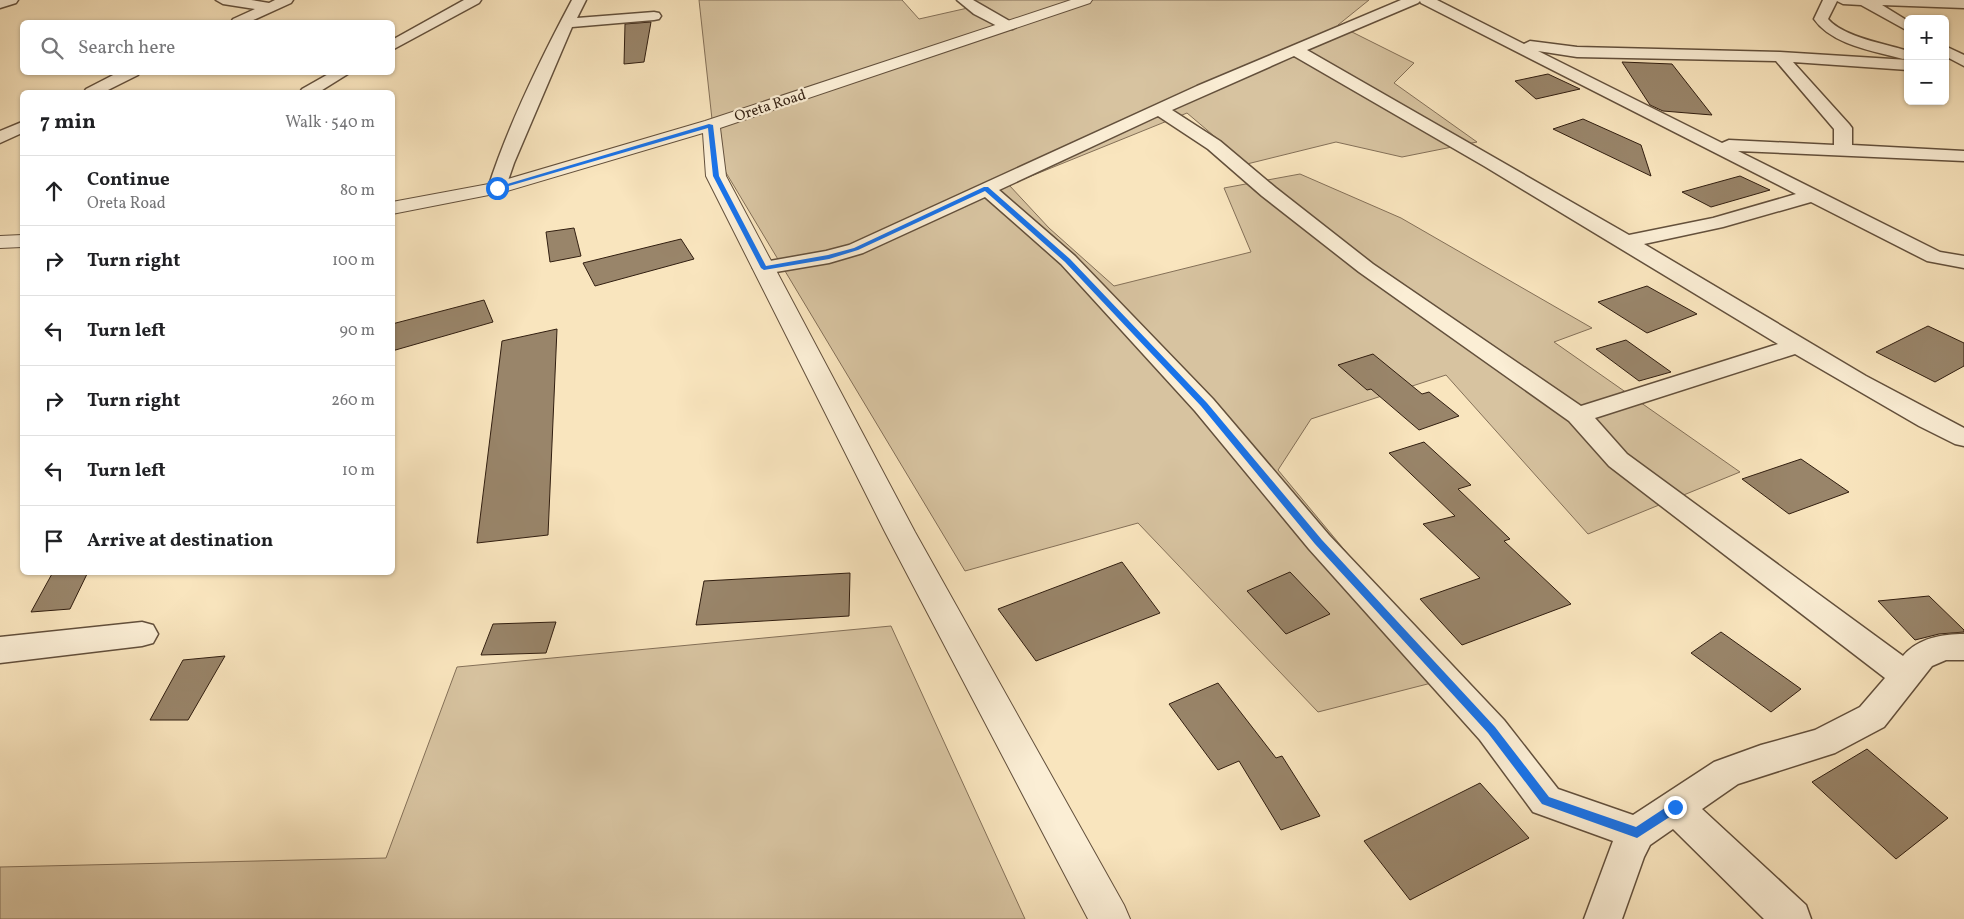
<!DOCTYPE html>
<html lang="en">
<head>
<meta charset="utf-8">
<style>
	:root { --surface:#fff; --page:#f6f6f6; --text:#202124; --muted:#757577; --line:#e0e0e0 }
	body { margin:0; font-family:Vollkorn,serif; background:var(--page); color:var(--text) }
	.controls { position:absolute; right:15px; top:15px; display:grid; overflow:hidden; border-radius:8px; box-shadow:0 1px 4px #0004 }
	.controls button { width:45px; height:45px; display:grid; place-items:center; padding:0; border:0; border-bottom:1px solid var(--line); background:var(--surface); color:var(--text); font:25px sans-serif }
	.stop { position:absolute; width:15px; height:15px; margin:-11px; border:4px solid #1a73e8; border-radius:50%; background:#fff }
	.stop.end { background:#1a73e8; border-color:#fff; box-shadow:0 1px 5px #0008 }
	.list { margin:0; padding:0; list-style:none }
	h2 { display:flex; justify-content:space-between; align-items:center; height:65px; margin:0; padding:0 20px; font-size:21px }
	h2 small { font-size:16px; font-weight:400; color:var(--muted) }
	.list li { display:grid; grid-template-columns:32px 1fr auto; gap:15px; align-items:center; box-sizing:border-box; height:70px; padding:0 20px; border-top:1px solid var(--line) }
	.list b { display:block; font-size:19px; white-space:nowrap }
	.list p { margin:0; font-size:16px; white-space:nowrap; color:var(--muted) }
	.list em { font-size:16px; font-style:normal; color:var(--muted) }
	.icon { flex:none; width:28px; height:28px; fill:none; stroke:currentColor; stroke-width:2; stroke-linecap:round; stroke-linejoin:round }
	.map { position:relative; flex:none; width:1964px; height:919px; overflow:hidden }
	.search { position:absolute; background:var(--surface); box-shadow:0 1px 4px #0004; left:20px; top:20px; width:375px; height:55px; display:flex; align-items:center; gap:12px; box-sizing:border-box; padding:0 18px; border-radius:8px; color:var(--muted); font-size:19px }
	.panel { position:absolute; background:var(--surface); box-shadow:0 1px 4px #0004; left:20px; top:90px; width:375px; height:485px; border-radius:8px }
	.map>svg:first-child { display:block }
	.green { fill:#d7c3a0; stroke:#847058 }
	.building { fill:#99856a; stroke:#311e10 }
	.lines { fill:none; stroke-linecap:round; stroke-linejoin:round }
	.minor-casing { stroke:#63503c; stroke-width:3 }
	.tertiary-casing { stroke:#63503c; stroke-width:2 }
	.minor { fill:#fbeed5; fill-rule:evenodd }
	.tertiary { fill:#fbeed5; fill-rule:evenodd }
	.route { fill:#1a73e8 }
	.labels { text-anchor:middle; stroke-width:4.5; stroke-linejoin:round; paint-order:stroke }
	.far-street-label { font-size:15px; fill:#311e10; stroke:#fbeed5 }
</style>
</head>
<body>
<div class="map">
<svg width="1964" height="919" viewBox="0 0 1964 919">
	<rect width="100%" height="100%" fill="#f9e5be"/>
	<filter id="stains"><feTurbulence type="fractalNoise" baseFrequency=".004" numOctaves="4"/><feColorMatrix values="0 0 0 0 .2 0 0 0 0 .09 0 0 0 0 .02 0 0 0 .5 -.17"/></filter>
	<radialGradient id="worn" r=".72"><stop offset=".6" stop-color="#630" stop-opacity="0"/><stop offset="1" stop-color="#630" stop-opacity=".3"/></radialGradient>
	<g class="green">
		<path d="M699 0H902L919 19 981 5 975 0H1369L1338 25 1414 63 1394 83 1477 142 1402 157 1336 142 1247 164 1187 113 1009 185 1049 228 1114 286 1251 252 1224 188 1300 174 1401 218 1592 328 1554 342 1740 472 1588 534 1446 375 1311 419 1278 470 1451 678 1318 712 1138 523 965 571 716 156Z"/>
		<path d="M891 626 1025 919H0V867L386 858 457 667Z"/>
	</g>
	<g class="building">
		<path d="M651 22 644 62 624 64 625 24Z"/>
		<path d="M1622 62 1672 64 1712 115 1663 111 1650 105Z"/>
		<path d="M1548 74 1580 89 1536 99 1515 81Z"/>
		<path d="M1583 119 1641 145 1651 176 1553 129Z"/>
		<path d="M1740 176 1770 190 1711 207 1682 192Z"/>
		<path d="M574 228 581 256 550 262 546 232Z"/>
		<path d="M681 239 694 259 595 286 583 263Z"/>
		<path d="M1647 286 1697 314 1647 333 1598 302Z"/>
		<path d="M484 300 493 322 392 351V324Z"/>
		<path d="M1928 326 1964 343V366L1935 382 1876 352Z"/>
		<path d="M557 329 548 535 477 543 502 341Z"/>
		<path d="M1626 340 1671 372 1639 381 1596 349Z"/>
		<path d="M1373 354 1422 394 1429 392 1459 416 1419 430 1371 389 1367 390 1338 365Z"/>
		<path d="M1424 442 1471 485 1458 489 1510 539 1504 541 1571 604 1462 645 1420 599 1480 578 1423 524 1455 516 1389 453Z"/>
		<path d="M1801 459 1849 492 1789 514 1742 479Z"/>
		<path d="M1122 562 1160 613 1036 661 998 609Z"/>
		<path d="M53 572H88L70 609 31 612Z"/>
		<path d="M1290 572 1330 614 1286 634 1247 591Z"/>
		<path d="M850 573 849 616 696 625 704 581Z"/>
		<path d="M1929 596 1964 630V632L1939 634 1915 640 1878 601Z"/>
		<path d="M556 622 546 653 481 655 493 624Z"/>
		<path d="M1721 632 1801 689 1771 712 1691 653Z"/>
		<path d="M225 656 188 720H150L183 660Z"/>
		<path d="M1218 683 1276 758 1282 756 1320 816 1281 830 1239 761 1218 770 1169 704Z"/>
		<path d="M1867 749 1948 818 1896 859 1812 782Z"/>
		<path d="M1480 783 1529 838 1410 900 1364 841Z"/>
	</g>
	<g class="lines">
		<g class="minor-casing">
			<g id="minor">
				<path d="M0 0H18L16 3 0 8Z"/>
				<path d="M216 0H251L269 3 275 0H293L291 3 249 22H231L233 19 255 9 223 4Z"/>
				<path d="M464 0H481L479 3 392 50V40Z"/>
				<path d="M572 0H586L577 18 654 12 659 13 661 16 659 19 654 20 572 27 514 163 504 192 497 194 490 192 488 188C509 123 540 60 572 0Z"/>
				<path d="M957 0H973L1013 23 1015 26 1013 29H1003L974 14Z"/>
				<path d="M1401 0H1437L1524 44 1530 41 1577 47 1780 52 1908 60V70L1793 62 1849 124 1852 128V145L1964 151V161L1738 151 1940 252 1964 256V268L1927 261 1811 202 1723 227 1644 244 1866 376 1964 428V446L1955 444 1919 426 1795 354 1595 418 1627 454 1903 656C1918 638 1942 634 1964 634V660H1946L1932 666 1884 727 1835 753 1738 784 1702 809 1806 905 1811 919H1764L1673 829 1650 845 1644 857 1622 919H1584L1613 841 1533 812 1480 740 1309 549 1195 411 1061 264 985 197 863 253 829 263 764 274 757 272 753 268 757 264 764 262 826 251 849 245 1197 86ZM1420 1 1421 3 1796 194 1713 218 1629 235 1307 50 1418 3ZM1538 51 1577 57 1776 61 1834 129V145L1729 140 1722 143ZM1294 56 1484 166 1778 344 1581 406 1373 264 1276 188 1220 141 1172 110ZM1158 116 1208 149 1262 196 1359 272 1569 421 1609 466 1885 678 1860 707 1815 730 1761 745 1714 762 1633 815 1558 789 1504 720 1329 535 1213 399 1075 256 999 190Z"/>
				<path d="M1823 0H1964V8L1882 5 1908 21V31L1861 5 1843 4 1837 1 1828 19C1843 37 1886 44 1908 51V57L1903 59C1874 51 1832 45 1814 19Z"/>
				<path d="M1945 46 1964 55V66L1945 56Z"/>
				<path d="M119 72H139L138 75 104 92H84L86 89Z"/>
				<path d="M332 72H351L319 92H300L302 89Z"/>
				<path d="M22 122V133L0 143V131Z"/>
				<path d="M142 622 153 625 158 634 153 643 142 646 0 663V637Z"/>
			</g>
		</g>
		<g class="tertiary-casing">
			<g id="tertiary">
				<path d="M1071 0H1092L1090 3 720 128 726 176 915 532 1124 905 1130 919H1088L885 532 706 176 703 133 504 192 392 214V202L494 183 705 121Z"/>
				<path d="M22 235V247L0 248V236Z"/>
			</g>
		</g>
		<use href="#minor" class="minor"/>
		<use href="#tertiary" class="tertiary"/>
	</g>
	<path class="route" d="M709 124 713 125 719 176 766 266 828 255 854 248 984 187H988L1070 259 1207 403 1322 540 1495 727 1549 797 1636 827 1671 804H1679L1681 807 1679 811 1637 838 1542 804 1488 733 1315 544 1201 406 1065 262 985 191 858 250 829 259 764 270 761 268 713 176 708 128 499 189 494 188Z"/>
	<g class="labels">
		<g class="far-street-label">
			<text transform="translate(770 105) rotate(-18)" y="5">Oreta Road</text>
		</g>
	</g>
	<rect width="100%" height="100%" filter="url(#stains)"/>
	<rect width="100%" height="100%" fill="url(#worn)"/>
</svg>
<div class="controls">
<button>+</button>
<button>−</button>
</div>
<div class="stop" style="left:497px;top:188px"></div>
<div class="stop end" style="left:1675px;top:807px"></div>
<div class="search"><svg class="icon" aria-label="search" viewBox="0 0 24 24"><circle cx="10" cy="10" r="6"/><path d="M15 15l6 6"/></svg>Search here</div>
<section class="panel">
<h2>7 min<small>Walk · 540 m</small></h2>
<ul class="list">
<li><svg class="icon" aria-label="ahead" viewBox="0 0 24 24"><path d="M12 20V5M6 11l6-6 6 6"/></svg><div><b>Continue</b><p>Oreta Road</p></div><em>80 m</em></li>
<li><svg class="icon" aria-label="right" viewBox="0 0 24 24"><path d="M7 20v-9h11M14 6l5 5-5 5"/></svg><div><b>Turn right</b></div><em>100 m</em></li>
<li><svg class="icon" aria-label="left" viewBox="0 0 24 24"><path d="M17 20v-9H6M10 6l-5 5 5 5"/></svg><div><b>Turn left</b></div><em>90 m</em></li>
<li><svg class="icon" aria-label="right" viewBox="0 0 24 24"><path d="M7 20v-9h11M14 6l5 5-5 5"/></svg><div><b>Turn right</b></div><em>260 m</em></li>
<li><svg class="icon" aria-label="left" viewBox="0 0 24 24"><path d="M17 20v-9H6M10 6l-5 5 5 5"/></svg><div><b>Turn left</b></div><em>10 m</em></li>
<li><svg class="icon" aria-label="arrive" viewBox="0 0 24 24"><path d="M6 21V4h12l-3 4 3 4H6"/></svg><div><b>Arrive at destination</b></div></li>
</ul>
</section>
</div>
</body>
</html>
